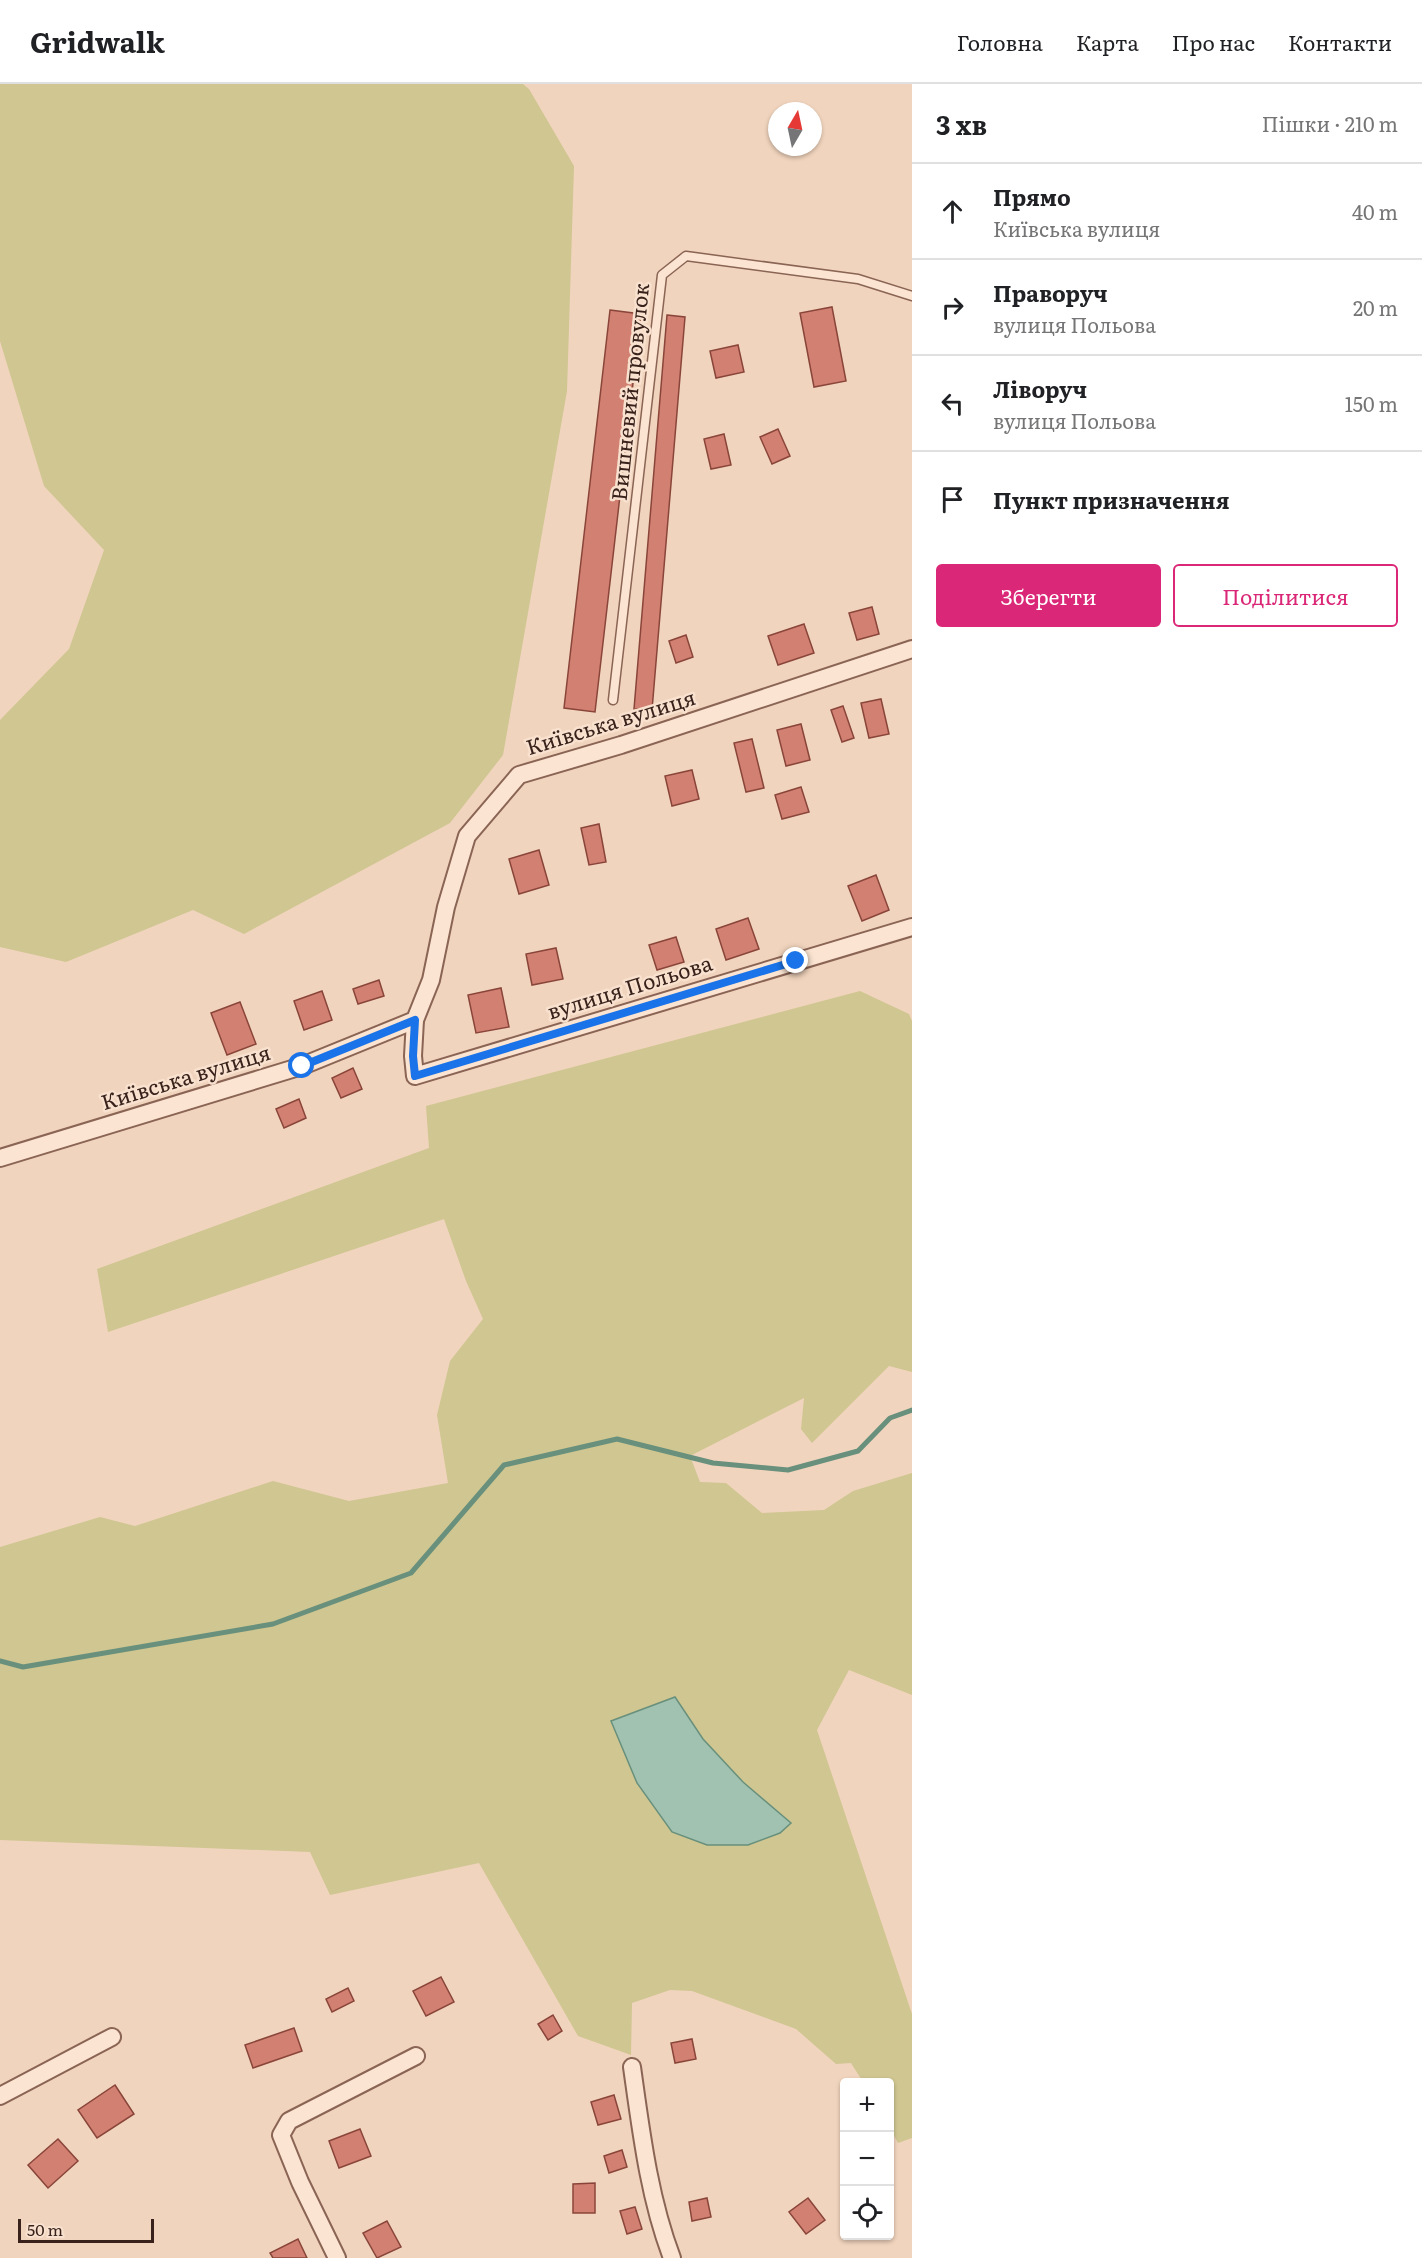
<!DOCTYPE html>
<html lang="uk">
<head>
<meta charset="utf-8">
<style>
	:root { --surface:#fff; --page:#f6f6f6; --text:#202124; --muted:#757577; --line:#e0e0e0; --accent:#db2777 }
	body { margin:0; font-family:Literata,serif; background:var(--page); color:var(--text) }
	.controls { position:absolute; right:18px; bottom:18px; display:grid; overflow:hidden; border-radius:6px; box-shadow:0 2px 4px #0004 }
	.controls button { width:54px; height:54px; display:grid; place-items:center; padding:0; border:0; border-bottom:2px solid var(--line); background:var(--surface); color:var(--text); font:30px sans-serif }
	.compass { position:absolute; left:768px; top:18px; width:54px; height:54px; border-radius:50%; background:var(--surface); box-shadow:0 2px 4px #0004; rotate:9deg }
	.scale { position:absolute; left:18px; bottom:15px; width:136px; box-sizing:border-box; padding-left:6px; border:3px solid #38221b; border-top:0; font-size:16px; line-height:21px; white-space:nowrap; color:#38221b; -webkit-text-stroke:4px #f8e1ce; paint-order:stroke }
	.stop { position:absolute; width:18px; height:18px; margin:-14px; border:4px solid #1a73e8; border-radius:50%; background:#fff }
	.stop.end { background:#1a73e8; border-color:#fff; box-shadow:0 2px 6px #0008 }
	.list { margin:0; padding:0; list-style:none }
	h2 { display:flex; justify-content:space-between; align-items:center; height:78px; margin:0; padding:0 24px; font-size:26px }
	h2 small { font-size:20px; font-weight:400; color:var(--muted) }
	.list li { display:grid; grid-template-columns:39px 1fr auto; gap:18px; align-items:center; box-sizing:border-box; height:96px; padding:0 24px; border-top:2px solid var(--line) }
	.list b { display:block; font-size:22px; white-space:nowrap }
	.list p { margin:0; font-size:20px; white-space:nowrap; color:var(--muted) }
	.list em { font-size:20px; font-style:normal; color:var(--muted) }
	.actions { display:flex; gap:12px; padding:18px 24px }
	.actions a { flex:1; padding:14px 0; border:2px solid var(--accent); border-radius:6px; text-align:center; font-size:21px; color:var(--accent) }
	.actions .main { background:var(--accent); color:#fff }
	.icon { flex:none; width:33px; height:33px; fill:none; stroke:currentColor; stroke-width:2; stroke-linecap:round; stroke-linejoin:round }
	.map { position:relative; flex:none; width:912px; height:2174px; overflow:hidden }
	header { display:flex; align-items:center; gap:36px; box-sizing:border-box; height:84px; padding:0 30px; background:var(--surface); border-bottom:2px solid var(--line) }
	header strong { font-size:28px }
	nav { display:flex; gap:33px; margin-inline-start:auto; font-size:21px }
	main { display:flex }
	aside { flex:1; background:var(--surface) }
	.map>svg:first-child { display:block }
	.green { fill:#cfc691 }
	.water { fill:#a1c2b0; stroke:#68907c; stroke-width:1.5 }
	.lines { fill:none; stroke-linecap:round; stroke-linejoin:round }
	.stream { stroke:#68907c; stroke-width:5 }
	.building { fill:#d18071; stroke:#8a453a; stroke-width:1.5 }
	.service-casing { stroke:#8a6455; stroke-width:11 }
	.minor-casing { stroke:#8a6455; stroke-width:20 }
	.service { stroke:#fbe4d1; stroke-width:8 }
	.minor { stroke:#fbe4d1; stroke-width:16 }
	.route { stroke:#1a73e8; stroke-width:8 }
	.labels { text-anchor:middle; stroke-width:5; stroke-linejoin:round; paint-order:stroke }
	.street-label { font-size:21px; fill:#38221b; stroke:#f8e1ce }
</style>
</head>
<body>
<header>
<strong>Gridwalk</strong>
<nav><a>Головна</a><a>Карта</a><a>Про нас</a><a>Контакти</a></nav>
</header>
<main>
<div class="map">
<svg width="912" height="2174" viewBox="0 0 912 2174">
	<rect width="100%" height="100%" fill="#f1d4bd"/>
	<g class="green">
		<path d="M0 0H523L529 5 574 82 567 307 503 671 450 739 244 850 193 826 66 878 0 863V636L69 565 104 466 44 402 0 257Z"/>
		<path d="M860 907 909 930 912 937V1288L889 1282 812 1359 801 1345 804 1314 690 1372 700 1398 726 1399 762 1429 824 1426 853 1407 912 1389V1611L849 1586 817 1646 912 1930V2054L898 2059 890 2044V1998H863L851 1979 836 1980 796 1945 692 1907 670 1906 632 1919 631 1971 578 1952 479 1779 330 1811 310 1768 0 1756V1463L100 1433 135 1442 273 1397 349 1417 448 1399 437 1331 450 1277 483 1235 466 1197 444 1135 108 1248 97 1185 429 1064 426 1022Z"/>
	</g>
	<path class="water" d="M675 1613 703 1655 743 1698 791 1739 780 1749 748 1761H707L672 1748 637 1699 611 1637Z"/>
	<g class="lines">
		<path class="stream" d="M0 1577 23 1583 273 1540 411 1489 504 1381 617 1355 713 1379 788 1386 858 1367 890 1334 912 1326"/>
	</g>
	<g class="building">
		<path d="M832 223 846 297 814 303 800 229Z"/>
		<path d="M610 226 641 230 595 628 564 624Z"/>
		<path d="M667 231 685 233 652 626 634 625Z"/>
		<path d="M738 261 744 288 716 294 710 267Z"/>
		<path d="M778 345 790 372 772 380 760 353Z"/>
		<path d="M724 350 731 381 711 385 704 355Z"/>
		<path d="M872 523 879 550 857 556 849 529Z"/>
		<path d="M804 540 814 569 778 581 768 552Z"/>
		<path d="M686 551 693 573 676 579 669 557Z"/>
		<path d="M881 615 889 650 869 654 861 619Z"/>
		<path d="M843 622 854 654 842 658 831 626Z"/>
		<path d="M801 640 810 676 786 682 777 646Z"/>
		<path d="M752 655 764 704 746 708 734 659Z"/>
		<path d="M692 686 699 715 672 722 665 692Z"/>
		<path d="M801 703 809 728 782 735 775 711Z"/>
		<path d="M599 740 606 778 589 781 581 744Z"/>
		<path d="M539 766 549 801 519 810 509 775Z"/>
		<path d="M876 791 889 826 862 837 848 802Z"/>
		<path d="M748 834 759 865 726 876 716 845Z"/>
		<path d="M676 853 684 878 657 886 649 861Z"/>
		<path d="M556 864 563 895 532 901 526 870Z"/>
		<path d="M379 896 384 912 358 920 353 905Z"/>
		<path d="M501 904 509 943 476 949 468 911Z"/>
		<path d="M322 907 332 936 304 946 294 917Z"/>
		<path d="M240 918 256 960 227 971 211 929Z"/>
		<path d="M353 984 362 1005 341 1014 332 994Z"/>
		<path d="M299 1015 306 1034 284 1044 276 1025Z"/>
		<path d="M441 1893 454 1918 426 1932 413 1907Z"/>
		<path d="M348 1904 354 1917 332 1928 326 1915Z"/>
		<path d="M553 1931 562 1947 548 1956 538 1940Z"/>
		<path d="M294 1944 302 1967 253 1984 245 1961Z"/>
		<path d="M692 1955 696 1975 675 1979 671 1959Z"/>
		<path d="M115 2001 134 2030 97 2054 78 2026Z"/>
		<path d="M614 2011 621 2035 598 2041 591 2018Z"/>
		<path d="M360 2045 371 2072 339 2084 329 2057Z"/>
		<path d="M58 2055 78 2077 48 2104 28 2081Z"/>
		<path d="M622 2066 627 2083 609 2089 604 2072Z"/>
		<path d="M595 2099V2129H573V2100Z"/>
		<path d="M707 2114 711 2133 692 2137 689 2118Z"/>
		<path d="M808 2114 825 2136 806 2150 789 2128Z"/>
		<path d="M635 2123 642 2145 627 2150 620 2127Z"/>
		<path d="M387 2137 401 2163 377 2174 363 2149Z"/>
		<path d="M298 2155 307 2174H273L270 2169Z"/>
	</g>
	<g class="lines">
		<g class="service-casing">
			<path id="service" d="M613 616 662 191 686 172 858 195 912 212"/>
		</g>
		<g class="minor-casing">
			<g id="minor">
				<path d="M415 936 413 972 415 992 912 843"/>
				<path d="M0 1074 302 982 415 936 431 896 446 823 467 752 519 691 621 661 912 565"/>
				<path d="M632 1983C641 2047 649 2114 672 2174"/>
				<path d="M0 2012 112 1953"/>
				<path d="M337 2174 300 2098 281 2051 289 2037 416 1972"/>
			</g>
		</g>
		<use href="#service" class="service"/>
		<use href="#minor" class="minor"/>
	</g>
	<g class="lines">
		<path class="route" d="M302 982 415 936 413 972 415 992 796 877"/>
	</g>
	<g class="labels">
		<g class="street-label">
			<text transform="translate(631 308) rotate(-84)" y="7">Вишневий провулок</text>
			<text transform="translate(611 639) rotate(-17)" y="7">Київська вулиця</text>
			<text transform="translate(630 904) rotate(-17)" y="7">вулиця Польова</text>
			<text transform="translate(186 994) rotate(-17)" y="7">Київська вулиця</text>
		</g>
	</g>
</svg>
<div class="controls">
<button>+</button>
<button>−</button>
<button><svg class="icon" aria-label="locate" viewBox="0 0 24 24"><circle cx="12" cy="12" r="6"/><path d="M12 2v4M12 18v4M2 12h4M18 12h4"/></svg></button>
</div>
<svg class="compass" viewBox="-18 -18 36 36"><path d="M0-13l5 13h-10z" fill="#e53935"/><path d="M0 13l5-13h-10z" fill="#757577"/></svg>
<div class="scale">50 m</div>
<div class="stop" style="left:302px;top:982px"></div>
<div class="stop end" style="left:796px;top:877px"></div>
</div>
<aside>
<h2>3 хв<small>Пішки · 210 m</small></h2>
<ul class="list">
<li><svg class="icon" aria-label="ahead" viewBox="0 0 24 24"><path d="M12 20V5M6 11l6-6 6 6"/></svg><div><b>Прямо</b><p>Київська вулиця</p></div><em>40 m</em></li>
<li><svg class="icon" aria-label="right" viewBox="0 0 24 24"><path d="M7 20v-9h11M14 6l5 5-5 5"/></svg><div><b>Праворуч</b><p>вулиця Польова</p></div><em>20 m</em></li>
<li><svg class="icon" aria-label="left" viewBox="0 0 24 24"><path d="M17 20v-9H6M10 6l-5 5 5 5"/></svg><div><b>Ліворуч</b><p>вулиця Польова</p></div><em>150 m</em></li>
<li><svg class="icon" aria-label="arrive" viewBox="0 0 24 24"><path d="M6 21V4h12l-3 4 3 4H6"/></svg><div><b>Пункт призначення</b></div></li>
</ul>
<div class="actions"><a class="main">Зберегти</a><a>Поділитися</a></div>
</aside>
</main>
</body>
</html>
